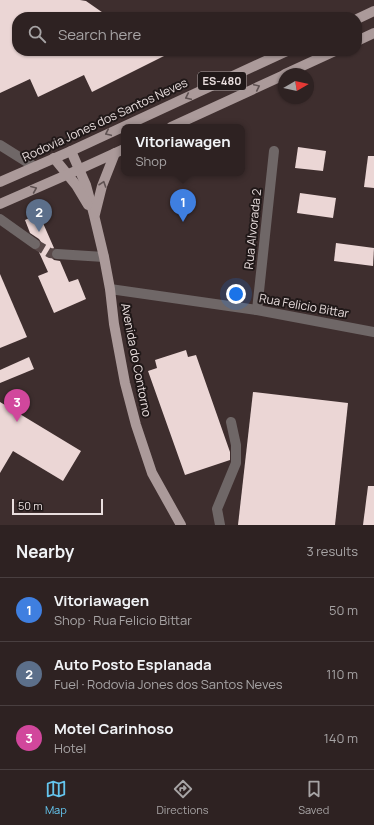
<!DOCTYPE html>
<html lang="en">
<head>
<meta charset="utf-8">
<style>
	:root { --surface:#2e2222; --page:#3a2f2f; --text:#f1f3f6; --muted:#a7a4a5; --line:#493f40; --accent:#64c5ee }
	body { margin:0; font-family:Manrope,sans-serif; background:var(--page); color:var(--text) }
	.compass { position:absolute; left:278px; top:68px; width:36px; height:36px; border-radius:50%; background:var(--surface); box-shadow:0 1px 3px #0004; rotate:81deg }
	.scale { position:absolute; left:12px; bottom:10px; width:91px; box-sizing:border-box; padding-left:4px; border:2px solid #e9dede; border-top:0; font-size:11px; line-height:14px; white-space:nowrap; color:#e9dede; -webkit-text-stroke:3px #201818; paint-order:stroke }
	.you { position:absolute; left:236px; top:294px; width:14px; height:14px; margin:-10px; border:3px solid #fff; border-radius:50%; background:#1a73e8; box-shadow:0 0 0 6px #1a73e833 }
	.badge { display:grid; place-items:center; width:26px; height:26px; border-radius:50%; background:var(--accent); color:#fff; font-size:13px; font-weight:700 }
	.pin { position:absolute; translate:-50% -33px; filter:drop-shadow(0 1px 2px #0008) }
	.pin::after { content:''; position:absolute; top:21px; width:14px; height:12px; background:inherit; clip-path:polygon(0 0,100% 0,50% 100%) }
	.popup { position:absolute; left:121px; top:124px; width:124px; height:52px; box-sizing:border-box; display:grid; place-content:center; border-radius:8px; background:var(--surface); filter:drop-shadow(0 1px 3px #0005); font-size:13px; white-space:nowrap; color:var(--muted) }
	.popup b { font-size:15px; color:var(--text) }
	.popup::after { content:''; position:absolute; left:50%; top:100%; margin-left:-8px; border:8px solid transparent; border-top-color:var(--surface) }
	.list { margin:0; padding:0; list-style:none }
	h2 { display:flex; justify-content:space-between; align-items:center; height:52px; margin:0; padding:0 16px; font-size:17px }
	h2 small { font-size:13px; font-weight:400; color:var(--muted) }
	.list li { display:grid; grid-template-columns:26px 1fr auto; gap:12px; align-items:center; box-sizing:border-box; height:64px; padding:0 16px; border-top:1px solid var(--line) }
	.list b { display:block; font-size:15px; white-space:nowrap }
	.list p { margin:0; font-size:13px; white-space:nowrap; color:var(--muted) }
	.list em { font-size:13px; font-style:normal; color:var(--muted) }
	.icon { flex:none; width:22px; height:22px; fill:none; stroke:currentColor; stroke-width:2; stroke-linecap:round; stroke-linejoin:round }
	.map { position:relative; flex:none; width:374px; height:525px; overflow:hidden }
	.search { position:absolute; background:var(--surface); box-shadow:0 1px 3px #0004; left:12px; right:12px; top:12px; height:44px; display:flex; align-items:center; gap:10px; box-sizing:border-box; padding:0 14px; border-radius:16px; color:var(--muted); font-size:15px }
	.sheet { height:244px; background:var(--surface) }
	nav { display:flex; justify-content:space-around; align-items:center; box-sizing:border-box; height:56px; border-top:1px solid var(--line); background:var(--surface); font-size:11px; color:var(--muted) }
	nav a { display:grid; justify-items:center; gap:2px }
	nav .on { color:var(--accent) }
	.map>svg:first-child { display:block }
	.building { fill:#ebd6d5 }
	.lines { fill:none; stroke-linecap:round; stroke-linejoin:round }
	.minor-tunnel { stroke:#584848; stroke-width:10; stroke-dasharray:10 5; stroke-linecap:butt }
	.minor { stroke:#6f6767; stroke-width:10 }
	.major { stroke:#ab9a9a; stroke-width:10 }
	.oneway { stroke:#5f5252 }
	.labels { text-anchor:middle; stroke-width:4; stroke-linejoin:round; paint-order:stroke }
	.shield { fill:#201818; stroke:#ada3a3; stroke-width:1 }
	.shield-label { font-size:11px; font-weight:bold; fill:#e9dede }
	.street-label { font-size:12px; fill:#e9dede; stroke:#201818 }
</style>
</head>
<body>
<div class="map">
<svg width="374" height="525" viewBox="0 0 374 525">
	<rect width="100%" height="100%" fill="#3e2e2e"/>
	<g class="building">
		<path d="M0 0H80L86 1 109 17H17V51H156L164 56 92 92 84 75 38 97 30 79 0 93Z"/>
		<path d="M298 147 326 151 323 171 295 168Z"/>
		<path d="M368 156H374V188L364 187Z"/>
		<path d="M300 193 336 198 333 218 297 213Z"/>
		<path d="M39 214 54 248 52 250 51 253V257L54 260 60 261 69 282 78 279 86 299 54 313 38 276 48 272 38 250 40 247 41 242 39 239 30 233 25 220Z"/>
		<path d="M336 243 374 248 373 266 334 261Z"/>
		<path d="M0 274 27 337 0 348Z"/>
		<path d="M186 350 188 357 196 355 230 452V460L185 475 148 371 157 368 155 360Z"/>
		<path d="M29 357 34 369 0 383V370Z"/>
		<path d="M253 392 348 403 335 525H238Z"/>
		<path d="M0 402 81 451 63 481 13 451 0 473Z"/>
		<path d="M368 486H374V525H363Z"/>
	</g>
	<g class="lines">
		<path class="minor-tunnel" d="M35 244 50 253 57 254"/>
		<g class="minor">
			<path d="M0 145 35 167"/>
			<path d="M0 219 35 244"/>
			<path d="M57 254 104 257"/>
			<path d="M110 289 257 310 374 332"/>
			<path d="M257 310 274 151"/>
			<path d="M220 525 217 509 236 463V445L231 422"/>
		</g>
		<g class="major">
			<path d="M357 19 374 11"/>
			<path d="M357 41 374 33"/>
			<path d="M285 74 335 51"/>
			<path d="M171 127 284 75"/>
			<path d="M71 151 86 185 94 215 104 257 110 289 114 324 125 383 136 425 152 473 181 525"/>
			<path d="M54 158 76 185 88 205"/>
			<path d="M0 182 71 151 287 51"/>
			<path d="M0 204 80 169 124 149"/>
			<path d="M95 214 102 186 115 153"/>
		</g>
	</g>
	<defs><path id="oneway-chevron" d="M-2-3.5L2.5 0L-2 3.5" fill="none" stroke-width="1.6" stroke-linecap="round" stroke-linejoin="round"/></defs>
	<g class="oneway">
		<use href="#oneway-chevron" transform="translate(257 87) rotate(-25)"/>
		<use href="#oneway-chevron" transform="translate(188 97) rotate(155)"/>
		<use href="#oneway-chevron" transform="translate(108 133) rotate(155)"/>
		<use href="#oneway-chevron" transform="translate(103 184) rotate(-71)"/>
		<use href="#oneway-chevron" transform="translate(34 189) rotate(-23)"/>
	</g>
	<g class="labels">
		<rect class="shield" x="198" y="72" width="48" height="18" rx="3"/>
		<g class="shield-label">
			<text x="222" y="85">ES-480</text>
		</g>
		<g class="street-label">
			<text transform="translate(105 120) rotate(-25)" y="4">Rodovia Jones dos Santos Neves</text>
			<text transform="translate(253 229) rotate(-84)" y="4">Rua Alvorada 2</text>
			<text transform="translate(304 306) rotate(10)" y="4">Rua Felicio Bittar</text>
			<text transform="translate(136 360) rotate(79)" y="4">Avenida do Contorno</text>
		</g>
	</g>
</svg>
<svg class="compass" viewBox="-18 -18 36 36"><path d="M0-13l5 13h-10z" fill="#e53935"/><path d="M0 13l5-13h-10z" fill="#a7a4a5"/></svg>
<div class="scale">50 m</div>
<div class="you"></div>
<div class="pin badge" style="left:183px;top:222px;background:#3f7fe0">1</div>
<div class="popup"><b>Vitoriawagen</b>Shop</div>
<div class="pin badge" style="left:39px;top:232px;background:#5c6f8a">2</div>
<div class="pin badge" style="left:17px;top:422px;background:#d1479c">3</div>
<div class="search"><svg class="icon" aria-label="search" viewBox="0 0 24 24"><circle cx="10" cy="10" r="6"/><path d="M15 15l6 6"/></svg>Search here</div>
</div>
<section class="sheet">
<h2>Nearby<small>3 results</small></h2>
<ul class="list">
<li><span class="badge" style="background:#3f7fe0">1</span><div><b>Vitoriawagen</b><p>Shop · Rua Felicio Bittar</p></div><em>50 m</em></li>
<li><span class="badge" style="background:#5c6f8a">2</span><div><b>Auto Posto Esplanada</b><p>Fuel · Rodovia Jones dos Santos Neves</p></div><em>110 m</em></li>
<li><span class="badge" style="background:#d1479c">3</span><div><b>Motel Carinhoso</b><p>Hotel</p></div><em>140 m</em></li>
</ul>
</section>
<nav>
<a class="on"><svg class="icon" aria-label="map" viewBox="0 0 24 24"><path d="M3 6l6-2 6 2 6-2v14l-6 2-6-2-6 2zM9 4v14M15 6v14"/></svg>Map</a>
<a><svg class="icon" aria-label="directions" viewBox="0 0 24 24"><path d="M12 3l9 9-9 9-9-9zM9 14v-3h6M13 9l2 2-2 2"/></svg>Directions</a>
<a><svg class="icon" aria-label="saved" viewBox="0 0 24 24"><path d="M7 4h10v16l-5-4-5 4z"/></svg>Saved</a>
</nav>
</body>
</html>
